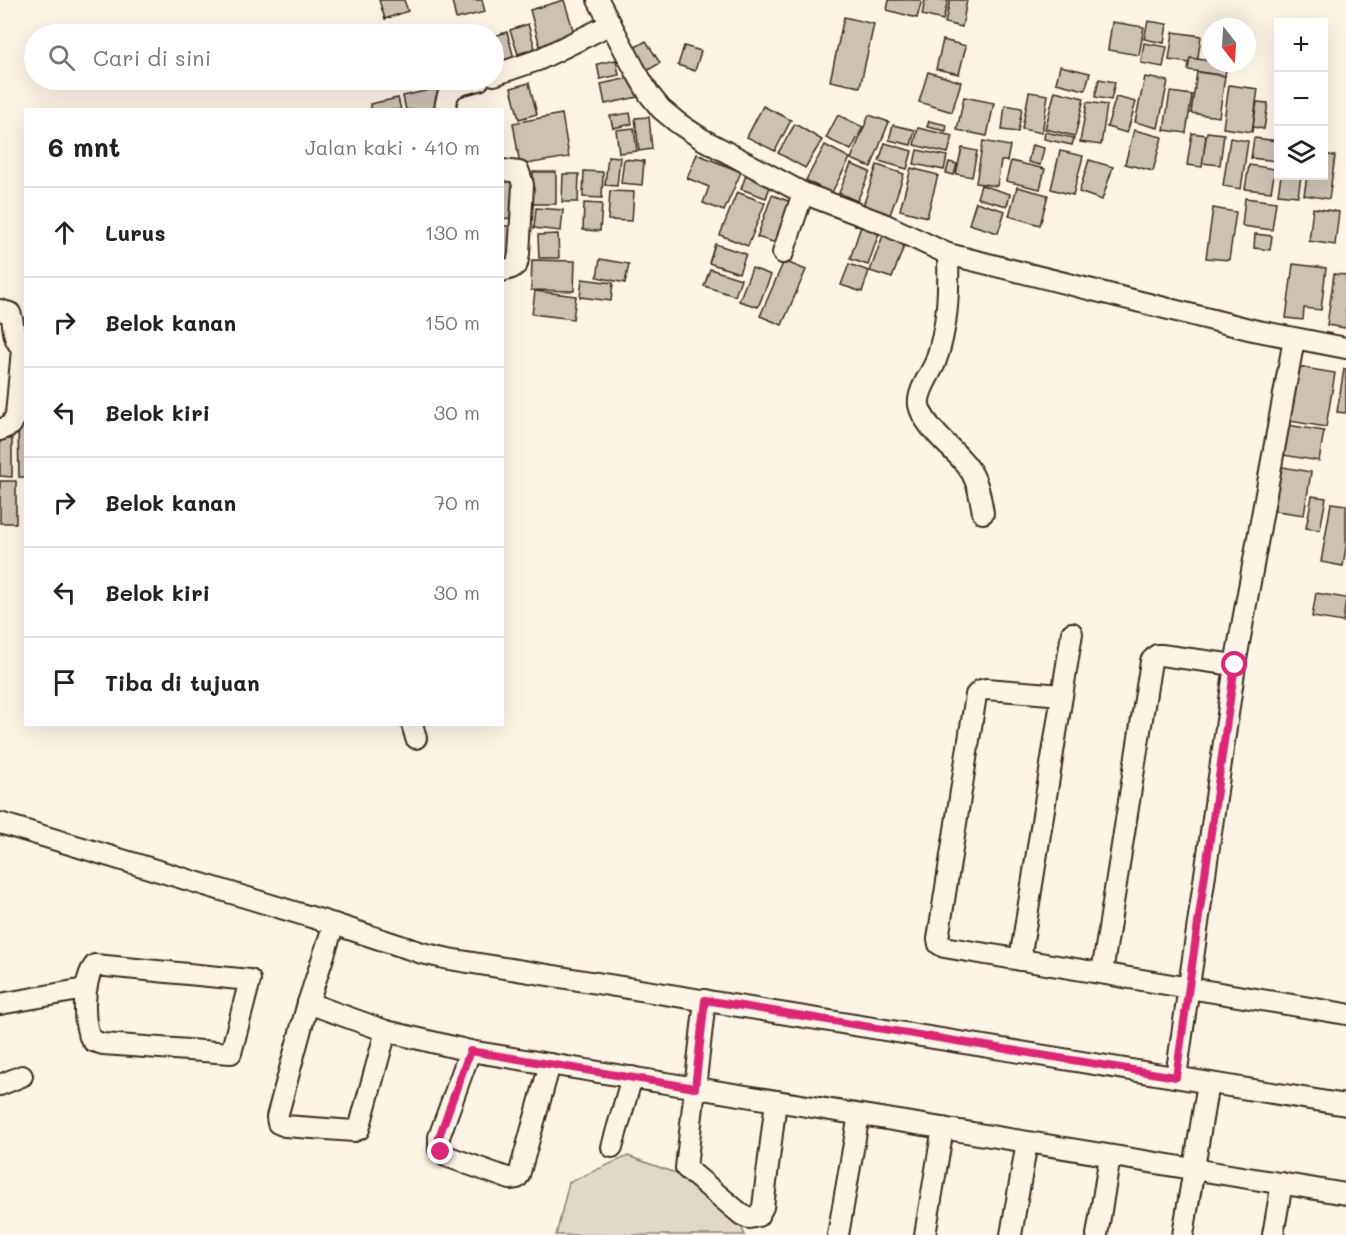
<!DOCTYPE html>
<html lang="id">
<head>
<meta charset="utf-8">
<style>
	:root { --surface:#fff; --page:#f2f2f2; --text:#222; --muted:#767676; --line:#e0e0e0 }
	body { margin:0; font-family:Mali,sans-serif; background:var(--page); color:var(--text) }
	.controls { position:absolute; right:18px; top:18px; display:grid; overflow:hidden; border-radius:0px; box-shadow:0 6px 24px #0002 }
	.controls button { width:54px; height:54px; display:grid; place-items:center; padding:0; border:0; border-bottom:2px solid var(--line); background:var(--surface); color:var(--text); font:30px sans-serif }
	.compass { position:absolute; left:1202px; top:18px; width:54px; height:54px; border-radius:50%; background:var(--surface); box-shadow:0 6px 24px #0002; rotate:163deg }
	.stop { position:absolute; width:18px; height:18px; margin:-14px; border:4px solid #db2777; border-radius:50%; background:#fff }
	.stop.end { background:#db2777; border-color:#fff; box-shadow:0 2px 6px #0008 }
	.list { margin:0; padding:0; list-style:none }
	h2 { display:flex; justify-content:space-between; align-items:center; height:78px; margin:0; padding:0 24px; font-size:26px }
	h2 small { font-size:20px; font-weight:400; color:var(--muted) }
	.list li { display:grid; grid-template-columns:39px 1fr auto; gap:18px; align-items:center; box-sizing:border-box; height:90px; padding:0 24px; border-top:2px solid var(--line) }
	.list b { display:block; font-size:22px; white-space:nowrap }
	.list em { font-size:20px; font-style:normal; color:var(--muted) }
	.icon { flex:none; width:33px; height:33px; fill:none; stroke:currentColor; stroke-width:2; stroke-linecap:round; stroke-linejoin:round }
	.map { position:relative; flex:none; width:1346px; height:1235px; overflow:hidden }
	.search { position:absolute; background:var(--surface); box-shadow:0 6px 24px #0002; left:24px; top:24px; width:480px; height:66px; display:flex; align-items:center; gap:15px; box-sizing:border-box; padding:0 21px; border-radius:33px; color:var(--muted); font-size:22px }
	.panel { position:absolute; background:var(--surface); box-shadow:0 6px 24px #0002; left:24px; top:108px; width:480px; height:618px; border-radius:0px }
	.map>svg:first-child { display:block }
	.green { fill:#e0d8c8; stroke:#8e8173; stroke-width:1.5 }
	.building { fill:#ccc2b3; stroke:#3b2a1e; stroke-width:1.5 }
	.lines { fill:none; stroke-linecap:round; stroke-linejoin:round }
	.minor-casing { stroke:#3b2a1e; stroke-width:24 }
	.minor { stroke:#fcf5e5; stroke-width:20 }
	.route { stroke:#db2777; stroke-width:8 }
</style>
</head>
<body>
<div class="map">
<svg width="1346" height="1235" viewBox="0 0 1346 1235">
	<rect width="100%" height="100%" fill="#fcf5e5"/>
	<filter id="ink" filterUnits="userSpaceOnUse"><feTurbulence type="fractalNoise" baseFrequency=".0167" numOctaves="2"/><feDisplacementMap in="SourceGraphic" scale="12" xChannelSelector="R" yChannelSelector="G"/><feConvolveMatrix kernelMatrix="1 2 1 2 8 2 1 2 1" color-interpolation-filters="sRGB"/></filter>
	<g filter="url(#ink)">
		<path class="green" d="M628 1156 678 1174 738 1220 745 1235H556L569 1182Z"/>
		<g class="building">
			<path d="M379 0H404L408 11 385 19Z"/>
			<path d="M459 0H482L485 12 456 19 452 1Z"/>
			<path d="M564 0 575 36 540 46 530 10Z"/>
			<path d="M889 0H922L917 18 887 10Z"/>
			<path d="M925 0H948L943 20 922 15Z"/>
			<path d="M950 0H967L962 27 945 23Z"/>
			<path d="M844 17 874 24 860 87 830 81Z"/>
			<path d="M1148 21 1167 24 1164 43 1144 39Z"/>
			<path d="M1112 22 1144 27 1139 55 1108 50Z"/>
			<path d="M528 24 535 48 518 54 510 30Z"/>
			<path d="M507 32 516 66 495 71 494 64V36Z"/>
			<path d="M1173 32 1201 36 1197 64 1169 60Z"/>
			<path d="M943 40 966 46 959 74 936 69Z"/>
			<path d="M646 41 660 63 647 71 634 48Z"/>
			<path d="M1144 43 1167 47 1163 67 1141 63Z"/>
			<path d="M684 46 701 51 695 71 678 65Z"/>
			<path d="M1190 58 1211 61V63H1227L1225 76 1188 70Z"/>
			<path d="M616 60 619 75 600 79 597 64Z"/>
			<path d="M1060 66 1090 73 1085 90 1056 83Z"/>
			<path d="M928 72 961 82 952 112 919 102Z"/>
			<path d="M1197 72 1225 76 1219 117 1191 113Z"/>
			<path d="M633 77 638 97 605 104 601 84Z"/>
			<path d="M1145 77 1168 81 1158 128 1135 122Z"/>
			<path d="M1099 79 1115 82 1111 100 1095 97Z"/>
			<path d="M402 80H425L426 83 405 89Z"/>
			<path d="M529 83 537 114 519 119 511 88Z"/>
			<path d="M1229 85 1258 89 1252 132 1223 128Z"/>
			<path d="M438 88 443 109 406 110 403 96Z"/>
			<path d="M1055 91 1084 98 1075 136 1045 129Z"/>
			<path d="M1029 92 1048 95 1042 133 1022 129Z"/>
			<path d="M1170 92 1192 95 1186 133 1164 130Z"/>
			<path d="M964 97 994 103 987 136 957 130Z"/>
			<path d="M1116 97 1136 102 1127 133 1107 127Z"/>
			<path d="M398 98 401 110H372L370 104Z"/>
			<path d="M1087 102 1107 105 1101 145 1080 142Z"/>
			<path d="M1257 102 1268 103 1264 129 1253 127Z"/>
			<path d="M1005 105 1022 108 1018 132 1002 130Z"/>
			<path d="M763 106 791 120 775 151 747 137Z"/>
			<path d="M630 113 632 124 613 128 610 116Z"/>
			<path d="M562 114 569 157 520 165 513 123Z"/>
			<path d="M838 115 863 127 851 150 826 138Z"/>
			<path d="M869 115 889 122 871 167 851 159Z"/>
			<path d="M649 117 652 149 639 151 635 118Z"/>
			<path d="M929 121 947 125 946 131 927 127Z"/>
			<path d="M795 124 822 140 805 168 778 153Z"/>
			<path d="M893 125 915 130 911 145 889 140Z"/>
			<path d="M634 128 637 151 619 153 616 130Z"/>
			<path d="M918 128 953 136 948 153 914 145Z"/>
			<path d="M1134 130 1162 137 1153 171 1125 164Z"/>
			<path d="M1045 132 1074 138 1072 145 1044 139Z"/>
			<path d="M1207 132 1224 134 1220 165 1202 163Z"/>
			<path d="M1192 133 1206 135 1202 167 1187 165Z"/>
			<path d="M1230 138 1248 141 1241 189 1223 186Z"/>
			<path d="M1254 138 1278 141 1277 161 1251 158Z"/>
			<path d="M983 141 1010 146 1007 161H1001L997 186 976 183Z"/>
			<path d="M885 143 912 151 907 169 879 161Z"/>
			<path d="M825 145 850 158 831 194 806 180Z"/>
			<path d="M1032 145 1044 148 1040 165 1028 162Z"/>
			<path d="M962 148 977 151 972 177 956 174Z"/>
			<path d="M917 150 947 156 944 170 914 164Z"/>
			<path d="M1060 151 1083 156 1073 195 1051 189Z"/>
			<path d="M697 154 741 172 724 211 703 203 709 187 687 178Z"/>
			<path d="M1324 154 1335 156 1329 199 1304 195 1307 176H1324Z"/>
			<path d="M608 156 620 157 617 186 605 185Z"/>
			<path d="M624 159 644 161 642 185 621 183Z"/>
			<path d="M1089 160 1113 167 1102 200 1079 192Z"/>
			<path d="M1011 161 1045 169 1040 189 1006 181Z"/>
			<path d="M949 162 957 164 954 175 946 173Z"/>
			<path d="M851 164 870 172 857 201 839 193Z"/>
			<path d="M877 165 904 174 890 215 863 206Z"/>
			<path d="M1249 165 1275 169 1271 192 1245 189Z"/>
			<path d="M911 168 938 175 927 217 900 210Z"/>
			<path d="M584 171 603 172 602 198 583 197Z"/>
			<rect x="533" y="172" width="23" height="32"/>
			<path d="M563 174H579L578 202H562Z"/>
			<path d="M746 175 771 184 766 198 741 189Z"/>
			<path d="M1281 176H1301L1298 196 1278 194Z"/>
			<path d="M514 177 518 217 502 219V178Z"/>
			<path d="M981 185 1010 194 1007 206 977 198Z"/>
			<path d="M1017 187 1048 195 1040 225 1009 216Z"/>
			<path d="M610 191 634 192 632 221 608 220Z"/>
			<path d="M737 192 765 203 748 246 720 235Z"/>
			<path d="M772 195 791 202 776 243 757 237Z"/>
			<path d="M1245 198 1276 202 1272 230 1242 226Z"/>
			<path d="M976 202 1005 211 998 233 969 224Z"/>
			<path d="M584 203 602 204 600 231 583 230Z"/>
			<path d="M536 208 563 210 561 231 534 228Z"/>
			<path d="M1213 208 1236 212 1229 260 1206 258Z"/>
			<path d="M1313 208 1339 212 1335 245 1309 241Z"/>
			<path d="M862 223 880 230 868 265 850 259Z"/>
			<path d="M502 226H515L513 265 502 264Z"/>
			<path d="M885 230 907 238 892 278 870 271Z"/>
			<path d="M558 234 559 258H539L538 235Z"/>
			<path d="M1255 234 1272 236 1270 250 1254 248Z"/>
			<path d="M715 244 746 254 739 273 709 263Z"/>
			<path d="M600 259 629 264 625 283 597 277Z"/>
			<path d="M532 260 575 261 574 291 531 290Z"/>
			<path d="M784 261 806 270 782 325 760 316Z"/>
			<path d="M849 264 869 271 862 292 841 285Z"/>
			<path d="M1293 264 1326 268 1321 310 1304 308 1303 320 1286 318Z"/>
			<path d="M752 268 771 275 758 307 739 301Z"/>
			<path d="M710 269 741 279 735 296 704 286Z"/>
			<path d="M1334 274 1346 275V328L1327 325Z"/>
			<path d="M582 279 613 283 611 301 580 297Z"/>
			<path d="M535 291 576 296 573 319 532 314Z"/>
			<path d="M1292 366 1335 373 1326 427 1283 420Z"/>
			<path d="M1344 369H1346V413L1337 412Z"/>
			<path d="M18 424H26V477H19Z"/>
			<path d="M1288 425 1324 431 1319 461 1283 455Z"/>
			<path d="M0 439H12V477L0 476Z"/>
			<path d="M1277 466 1311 472 1304 515 1270 510Z"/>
			<rect x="0" y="481" width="16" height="42"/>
			<path d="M1312 496 1326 498 1320 530 1306 528Z"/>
			<path d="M1331 503 1346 505V547L1343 566 1321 562Z"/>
			<path d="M1316 593 1346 598 1343 622 1312 617Z"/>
		</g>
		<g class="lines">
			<g class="minor-casing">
				<g id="minor">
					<path d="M598 0 634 68 649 94 661 109 678 123 702 139 803 193 884 224 948 254 1253 330 1346 348"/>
					<path d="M494 75 538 60 611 24"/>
					<path d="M445 110C447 84 457 86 479 80"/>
					<path d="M502 170 519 172 523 185 519 254 517 264 512 268 502 271"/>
					<path d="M783 253 803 193"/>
					<path d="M948 254C949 291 948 328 935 363 930 375 917 392 919 405 923 426 954 449 967 466 978 480 980 496 983 513"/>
					<path d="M0 310 10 313C16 325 10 343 26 349"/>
					<path d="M0 430 11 425 16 415 22 349"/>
					<path d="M1062 695 986 689 981 690 976 695 938 939 939 944 944 947 1346 1014"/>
					<path d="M412 724 416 738"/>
					<path d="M0 823 334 924 422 953 449 959 1346 1105"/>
					<path d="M334 924 308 1003 277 1117 278 1123 285 1126 354 1131 359 1129 386 1031"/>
					<path d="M1020 960 1072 633"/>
					<path d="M95 965 250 980 231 1053 103 1044 93 1041C81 1028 83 978 95 965Z"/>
					<path d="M1102 973 1151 661 1157 655H1161L1235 665"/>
					<path d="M705 1000 686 1168 742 1215 749 1218 758 1216 763 1207 776 1101"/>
					<path d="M308 1003 386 1031 470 1051 1346 1194"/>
					<path d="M0 1004 85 989"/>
					<path d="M470 1051 439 1137V1149L446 1156 510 1179 517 1178 519 1175 550 1064"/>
					<path d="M1176 1077 1235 665 1294 339"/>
					<path d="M0 1085 22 1076"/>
					<path d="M612 1147 632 1077"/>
					<path d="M838 1235 859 1115"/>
					<path d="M925 1235 943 1128"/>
					<path d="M1011 1235 1027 1142"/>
					<path d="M1097 1235 1110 1156"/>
					<path d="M1183 1235 1208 1083"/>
					<path d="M1273 1235 1282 1183"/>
				</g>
			</g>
			<use href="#minor" class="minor"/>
		</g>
	</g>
	<g class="lines" filter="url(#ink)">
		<path class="route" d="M441 1152 438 1144 439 1137 470 1051 695 1088 705 1000 1176 1077 1235 665"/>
	</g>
</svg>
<div class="controls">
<button>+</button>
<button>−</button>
<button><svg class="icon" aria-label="layers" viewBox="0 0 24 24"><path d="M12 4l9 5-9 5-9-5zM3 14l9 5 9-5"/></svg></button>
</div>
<svg class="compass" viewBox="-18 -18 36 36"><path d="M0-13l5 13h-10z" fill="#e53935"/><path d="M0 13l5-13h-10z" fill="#767676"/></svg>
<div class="stop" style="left:1235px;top:665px"></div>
<div class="stop end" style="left:441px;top:1152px"></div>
<div class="search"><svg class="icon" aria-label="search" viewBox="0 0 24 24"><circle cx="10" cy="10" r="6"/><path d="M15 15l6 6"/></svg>Cari di sini</div>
<section class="panel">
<h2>6 mnt<small>Jalan kaki · 410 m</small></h2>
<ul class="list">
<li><svg class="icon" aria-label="ahead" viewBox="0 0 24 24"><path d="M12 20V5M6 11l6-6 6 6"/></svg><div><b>Lurus</b></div><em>130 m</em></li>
<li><svg class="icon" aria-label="right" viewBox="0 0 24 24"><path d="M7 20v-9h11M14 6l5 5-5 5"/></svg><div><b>Belok kanan</b></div><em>150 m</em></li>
<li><svg class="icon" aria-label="left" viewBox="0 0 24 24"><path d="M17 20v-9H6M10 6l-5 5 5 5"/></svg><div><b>Belok kiri</b></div><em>30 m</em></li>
<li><svg class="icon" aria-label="right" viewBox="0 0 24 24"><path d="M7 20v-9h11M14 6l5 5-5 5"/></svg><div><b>Belok kanan</b></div><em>70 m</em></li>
<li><svg class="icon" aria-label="left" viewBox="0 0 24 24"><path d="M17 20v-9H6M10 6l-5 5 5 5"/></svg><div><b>Belok kiri</b></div><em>30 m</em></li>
<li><svg class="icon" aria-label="arrive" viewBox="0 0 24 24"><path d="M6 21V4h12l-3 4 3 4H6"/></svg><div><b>Tiba di tujuan</b></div></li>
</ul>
</section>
</div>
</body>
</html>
